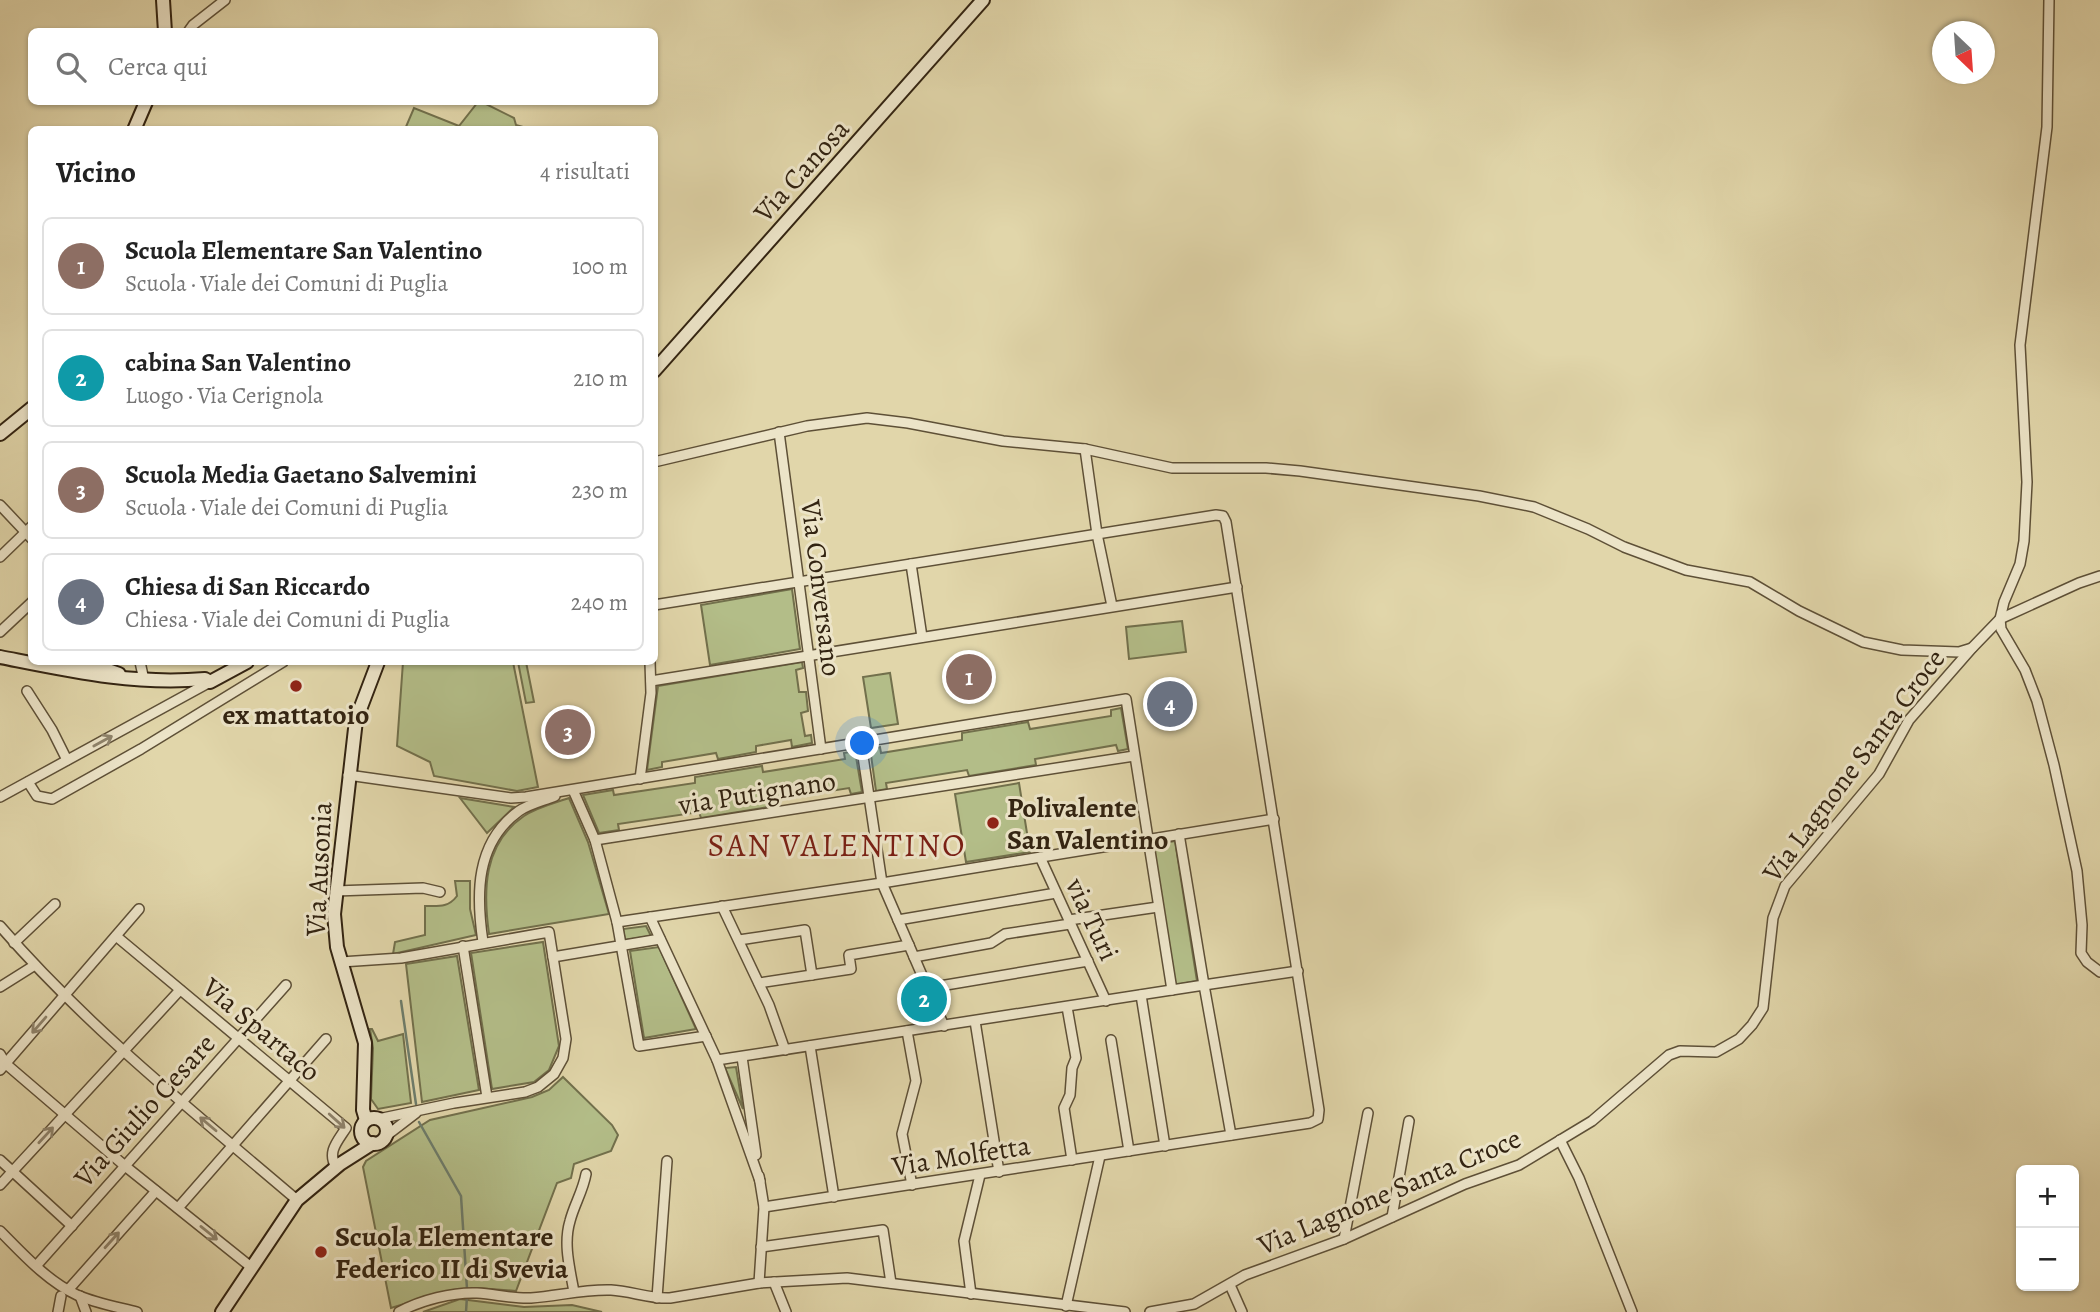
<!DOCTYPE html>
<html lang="it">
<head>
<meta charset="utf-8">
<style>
	:root { --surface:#fff; --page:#f6f6f6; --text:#222; --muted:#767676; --line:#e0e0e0; --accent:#d93025 }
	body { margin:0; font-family:Alegreya,serif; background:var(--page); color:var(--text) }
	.controls { position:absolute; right:21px; bottom:21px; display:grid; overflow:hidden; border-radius:10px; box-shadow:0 2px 5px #0004 }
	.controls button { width:63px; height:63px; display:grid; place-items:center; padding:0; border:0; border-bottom:2px solid var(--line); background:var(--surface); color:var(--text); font:35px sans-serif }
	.compass { position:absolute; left:1932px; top:21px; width:63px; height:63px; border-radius:50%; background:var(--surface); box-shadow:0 2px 5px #0004; rotate:155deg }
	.you { position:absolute; left:863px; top:744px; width:24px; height:24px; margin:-18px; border:5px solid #fff; border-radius:50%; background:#1a73e8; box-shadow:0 0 0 10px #1a73e833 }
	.badge { display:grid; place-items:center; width:46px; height:46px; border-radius:50%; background:var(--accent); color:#fff; font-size:23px; font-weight:700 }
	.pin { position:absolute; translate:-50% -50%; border:4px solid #fff; box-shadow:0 2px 7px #0006 }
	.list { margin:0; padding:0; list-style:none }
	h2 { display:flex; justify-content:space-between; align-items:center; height:91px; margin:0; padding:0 28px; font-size:30px }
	h2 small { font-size:23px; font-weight:400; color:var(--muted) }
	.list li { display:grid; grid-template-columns:46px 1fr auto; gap:21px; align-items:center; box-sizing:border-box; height:98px; margin:0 14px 14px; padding:0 14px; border:2px solid var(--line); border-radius:10px }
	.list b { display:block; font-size:26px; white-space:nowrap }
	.list p { margin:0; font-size:23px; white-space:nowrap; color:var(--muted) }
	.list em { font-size:23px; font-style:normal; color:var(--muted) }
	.icon { flex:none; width:38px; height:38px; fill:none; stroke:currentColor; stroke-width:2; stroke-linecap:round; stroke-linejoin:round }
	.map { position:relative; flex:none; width:2100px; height:1312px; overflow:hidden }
	.search { position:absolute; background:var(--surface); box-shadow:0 2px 5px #0004; left:28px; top:28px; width:630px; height:77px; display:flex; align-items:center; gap:18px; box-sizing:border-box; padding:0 24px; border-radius:10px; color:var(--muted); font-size:26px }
	.panel { position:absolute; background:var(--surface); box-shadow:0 2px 5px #0004; left:28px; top:126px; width:630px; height:539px; border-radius:10px }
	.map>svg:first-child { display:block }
	.green { fill:#b3bd88; stroke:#72704c; stroke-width:2 }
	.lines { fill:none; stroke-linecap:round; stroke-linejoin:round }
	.stream { stroke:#6d7d6c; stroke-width:2.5 }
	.street-casing { stroke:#5e5037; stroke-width:12 }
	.secondary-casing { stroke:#322311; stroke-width:16 }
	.street { stroke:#ece4c8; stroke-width:9 }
	.secondary { stroke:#ece4c8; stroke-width:12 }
	.oneway { stroke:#8f846c }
	.poi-dot { fill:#8f2418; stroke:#ece4c8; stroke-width:2.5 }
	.labels { text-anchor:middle; stroke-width:6; stroke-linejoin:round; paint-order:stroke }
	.street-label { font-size:28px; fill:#322311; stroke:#ece4c8 }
	.poi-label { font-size:28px; font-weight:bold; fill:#322311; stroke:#ece4c8; text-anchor:start }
	.quarter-label { font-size:32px; letter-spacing:2px; fill:#7a1f14; stroke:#ece4c8 }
</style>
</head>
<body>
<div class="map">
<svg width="2100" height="1312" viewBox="0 0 2100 1312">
	<rect width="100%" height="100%" fill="#e1d6aa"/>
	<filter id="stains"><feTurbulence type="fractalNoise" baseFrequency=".00286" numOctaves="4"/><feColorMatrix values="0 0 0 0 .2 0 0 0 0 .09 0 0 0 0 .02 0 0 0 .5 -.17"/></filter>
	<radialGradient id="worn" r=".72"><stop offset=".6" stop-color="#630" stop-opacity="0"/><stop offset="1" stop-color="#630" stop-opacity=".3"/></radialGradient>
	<g class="green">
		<path d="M478 102H482L514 118 516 125 530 129H405L414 108 459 126Z"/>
		<path d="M792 589 800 649 710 665 701 605Z"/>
		<path d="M1182 621 1186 652 1129 659 1126 627Z"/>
		<path d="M403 662H513L538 787 517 791 434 776 430 762 397 746Z"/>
		<path d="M518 662H526L534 702 526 703Z"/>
		<path d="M802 662 803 668 796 670 799 692H806L808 711 801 713 805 736 811 735 812 743 792 747 791 740 756 746V752L718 759 716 753 662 762V767L647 770 658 686Z"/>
		<path d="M890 673 898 724 871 728 863 677Z"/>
		<path d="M1121 708 1128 749 1118 751 1116 745 1035 759 1036 765 969 776 967 770 886 783 887 789 876 791 870 748 880 747 881 753 962 740V733L1028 722 1030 729 1111 716V710Z"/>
		<path d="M855 751 862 792 851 794 849 788 767 801 768 807 701 818 699 812 618 824 619 830 599 833 583 795 613 790 614 795 695 783V777L762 766 763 772 845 759 844 753Z"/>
		<path d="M1019 783 1030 852 966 862 955 794Z"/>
		<path d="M460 798 514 807 487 833Z"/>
		<path d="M569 798 588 842 609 914 489 934C483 891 483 844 524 816 537 807 555 803 569 798Z"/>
		<path d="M1175 841 1197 981 1175 985 1153 845Z"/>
		<path d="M455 881H470V909L476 935 393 954 395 942 425 935V906C438 906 448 908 457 896Z"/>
		<path d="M646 926 651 936 625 940 623 929Z"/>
		<path d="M543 942 559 1046 549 1070 534 1082 492 1089 471 953Z"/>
		<path d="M659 947 696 1029 644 1038 630 951Z"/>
		<path d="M457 956 479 1090 422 1102 406 964Z"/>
		<path d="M370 1029H372L378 1041 403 1034 411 1103 378 1109 371 1099 373 1048Z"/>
		<path d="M736 1067 743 1109 725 1068Z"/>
		<path d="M563 1077 612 1125 618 1135 611 1151 574 1164 571 1178 557 1183 516 1291 478 1288 440 1293 391 1308 363 1167 366 1161 430 1120 532 1097 549 1090Z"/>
		<path d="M460 1299 524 1307 572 1305 602 1312H423Z"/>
	</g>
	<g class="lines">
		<g class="stream">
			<path d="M401 1001 416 1104"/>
			<path d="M419 1122 461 1196 467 1289"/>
			<path d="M466 1312 467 1296"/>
		</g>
		<g class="street-casing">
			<g id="street">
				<path d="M2049 0 2047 127 2020 345 2027 482 2024 541 2020 564 2004 602 2000 619 2001 629 2025 670 2037 701 2054 765 2077 871 2082 925 2081 953 2087 962 2100 972"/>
				<path d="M188 32 193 25 225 0"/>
				<path d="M779 432 821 749"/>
				<path d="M1085 449 1097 534 1112 606"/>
				<path d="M654 462 807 426 867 418 908 423 1003 441 1085 449 1172 468H1266L1300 471 1479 496 1534 507 1588 529 1624 547 1686 570 1750 582 1799 611 1863 642 1902 650 1959 652 1972 648"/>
				<path d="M0 505 32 539"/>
				<path d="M0 557 32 526"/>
				<path d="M911 564 922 637"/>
				<path d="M654 605 1216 515 1223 516 1226 522 1319 1110 1318 1119 1310 1123 764 1207"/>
				<path d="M0 632 32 602"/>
				<path d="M140 662 144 680"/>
				<path d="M651 681 1237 587"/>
				<path d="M27 691 52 730 67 760"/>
				<path d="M861 743 882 883 944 1026"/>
				<path d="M348 775 511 798 526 797 1126 699 1172 990"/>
				<path d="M640 779 651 693 650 662"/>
				<path d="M28 782 37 796 52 799 141 749 283 662"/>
				<path d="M573 790 595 840 617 922 639 1046 706 1036"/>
				<path d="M0 797 210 682"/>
				<path d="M1179 834 1204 985 1298 971"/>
				<path d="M595 840 1134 756"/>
				<path d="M1040 857 1106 1001"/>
				<path d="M335 891 423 888 440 892"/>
				<path d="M722 906 769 1005 785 1050"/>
				<path d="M650 917 717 1060 760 1181"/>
				<path d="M898 920 1056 893"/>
				<path d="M1069 920 1158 907"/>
				<path d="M617 922 882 883 1274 819"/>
				<path d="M0 926C88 1028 195 1113 297 1200"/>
				<path d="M116 936 346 1128C337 1142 327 1152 336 1167"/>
				<path d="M739 940 805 930 812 975"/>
				<path d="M483 942C476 895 475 843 519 811 529 804 543 801 555 796"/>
				<path d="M14 943 55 904"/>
				<path d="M463 946 487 1097"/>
				<path d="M553 957 660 939"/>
				<path d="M914 957 991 943 1005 934 1070 924"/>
				<path d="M341 962 401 958 549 932 566 1039 563 1058 554 1074 538 1087 525 1092 454 1103 378 1119"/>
				<path d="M759 983 851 969 849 955 909 945"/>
				<path d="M0 987 35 965"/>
				<path d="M928 988 1088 961"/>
				<path d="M1141 995 1165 1146"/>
				<path d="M1067 1007 1076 1058 1072 1068 1070 1095 1064 1108 1072 1160"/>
				<path d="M975 1021 999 1172"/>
				<path d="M907 1031 916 1081 902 1134 912 1185"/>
				<path d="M1111 1040 1129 1151"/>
				<path d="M810 1046 834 1197"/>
				<path d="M0 1054 6 1064 125 1166 251 1267"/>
				<path d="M742 1057 756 1155"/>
				<path d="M717 1060 1204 985 1231 1135"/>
				<path d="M0 1070 139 909"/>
				<path d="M386 1136 416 1113"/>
				<path d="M1560 1140 1579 1178 1632 1312"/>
				<path d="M0 1160 72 1226"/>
				<path d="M0 1185 180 990"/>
				<path d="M178 1208 326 1039"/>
				<path d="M1392 1217 1409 1121"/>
				<path d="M0 1231C23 1254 47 1281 77 1295 95 1303 117 1307 137 1312"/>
				<path d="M1344 1239 1368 1113"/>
				<path d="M761 1247 883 1230 891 1283"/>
				<path d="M36 1266 286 985"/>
				<path d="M774 1282 786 1312"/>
				<path d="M759 1283 764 1207 759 1176"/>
				<path d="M1230 1285 1242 1312"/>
				<path d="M68 1290 156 1191"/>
				<path d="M574 1292C570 1269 563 1244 570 1221 574 1205 583 1191 586 1174"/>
				<path d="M971 1294 964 1241 980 1175"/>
				<path d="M80 1296 86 1312"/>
				<path d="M657 1298 667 1161"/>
				<path d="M1066 1306 1100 1156"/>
				<path d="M58 1312 61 1296"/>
				<path d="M399 1312C421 1300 453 1292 477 1293 495 1294 513 1299 531 1298 558 1296 584 1289 611 1290 631 1291 650 1299 670 1298L759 1283 847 1278 1125 1312"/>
				<path d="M1150 1312 1194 1304 1245 1275 1344 1239 1465 1184 1519 1165 1592 1121 1669 1055 1680 1051 1716 1052 1739 1039 1752 1025 1763 1008 1773 918 1785 886 1879 774 1909 720 1972 648 2000 619 2079 583 2100 576"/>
			</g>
		</g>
		<g class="secondary-casing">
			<g id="secondary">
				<path d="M163 0 165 32"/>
				<path d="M134 130 146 102"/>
				<path d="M654 371 983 0"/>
				<path d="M0 434 32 408"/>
				<path d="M0 657C71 671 132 685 205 679L210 682 247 662"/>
				<path d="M65 662 99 667 119 674"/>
				<circle cx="374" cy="1131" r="13"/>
				<path d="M366 1120 363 1110 365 1043 337 947 334 914 356 720 378 662"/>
				<path d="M222 1312 297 1200 340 1164 373 1143"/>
			</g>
		</g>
		<use href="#street" class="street"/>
		<use href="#secondary" class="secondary"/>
	</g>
	<defs><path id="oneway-shaft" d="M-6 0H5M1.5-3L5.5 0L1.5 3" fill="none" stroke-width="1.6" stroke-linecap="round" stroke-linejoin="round" transform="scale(1.75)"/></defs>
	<g class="oneway">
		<use href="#oneway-shaft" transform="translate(103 741) rotate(-29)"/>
		<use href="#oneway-shaft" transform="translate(39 1025) rotate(131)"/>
		<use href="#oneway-shaft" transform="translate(337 1121) rotate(42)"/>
		<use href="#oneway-shaft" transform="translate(208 1124) rotate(-140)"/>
		<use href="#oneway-shaft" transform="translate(46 1135) rotate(-47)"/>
		<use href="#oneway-shaft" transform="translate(209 1233) rotate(39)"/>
		<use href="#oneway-shaft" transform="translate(112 1240) rotate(-48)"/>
	</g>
	<g class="poi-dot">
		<circle cx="296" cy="686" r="7"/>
		<circle cx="993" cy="823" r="7"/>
		<circle cx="321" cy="1252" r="7"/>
	</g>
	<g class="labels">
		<g class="street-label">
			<text transform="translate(801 170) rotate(-48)" y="10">Via Canosa</text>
			<text transform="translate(822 588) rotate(83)" y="10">Via Conversano</text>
			<text transform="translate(1853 765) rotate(-53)" y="10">Via Lagnone Santa Croce</text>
			<text transform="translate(757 792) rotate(-9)" y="10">via Putignano</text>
			<text transform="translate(318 869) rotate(-87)" y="10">Via Ausonia</text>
			<text transform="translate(1093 919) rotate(65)" y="10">via Turi</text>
			<text transform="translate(262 1029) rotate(40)" y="10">Via Spartaco</text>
			<text transform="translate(144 1110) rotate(-48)" y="10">Via Giulio Cesare</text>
			<text transform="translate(961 1155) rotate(-9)" y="10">Via Molfetta</text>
			<text transform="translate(1389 1191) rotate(-23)" y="10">Via Lagnone Santa Croce</text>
		</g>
		<g class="poi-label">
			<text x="296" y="724" text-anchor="middle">ex mattatoio</text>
			<text x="1007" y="817">Polivalente<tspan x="1007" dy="32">San Valentino</tspan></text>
			<text x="335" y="1246">Scuola Elementare<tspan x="335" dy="32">Federico II di Svevia</tspan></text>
		</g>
		<g class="quarter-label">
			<text x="837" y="856">SAN VALENTINO</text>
		</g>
	</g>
	<rect width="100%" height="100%" filter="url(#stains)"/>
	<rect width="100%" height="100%" fill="url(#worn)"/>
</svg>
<div class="controls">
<button>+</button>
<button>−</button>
</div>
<svg class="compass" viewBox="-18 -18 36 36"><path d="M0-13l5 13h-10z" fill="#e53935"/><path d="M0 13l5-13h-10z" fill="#767676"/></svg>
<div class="you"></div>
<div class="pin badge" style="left:969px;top:677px;background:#8d6e63">1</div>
<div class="pin badge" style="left:924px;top:999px;background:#0f9aa8">2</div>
<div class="pin badge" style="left:568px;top:732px;background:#8d6e63">3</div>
<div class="pin badge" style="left:1170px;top:704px;background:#6b7280">4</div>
<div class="search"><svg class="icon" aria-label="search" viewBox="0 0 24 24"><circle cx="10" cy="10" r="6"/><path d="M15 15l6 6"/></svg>Cerca qui</div>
<section class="panel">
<h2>Vicino<small>4 risultati</small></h2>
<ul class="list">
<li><span class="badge" style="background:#8d6e63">1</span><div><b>Scuola Elementare San Valentino</b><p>Scuola · Viale dei Comuni di Puglia</p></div><em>100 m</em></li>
<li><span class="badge" style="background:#0f9aa8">2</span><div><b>cabina San Valentino</b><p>Luogo · Via Cerignola</p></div><em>210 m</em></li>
<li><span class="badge" style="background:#8d6e63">3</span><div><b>Scuola Media Gaetano Salvemini</b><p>Scuola · Viale dei Comuni di Puglia</p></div><em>230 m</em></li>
<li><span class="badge" style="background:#6b7280">4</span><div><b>Chiesa di San Riccardo</b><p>Chiesa · Viale dei Comuni di Puglia</p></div><em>240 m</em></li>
</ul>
</section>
</div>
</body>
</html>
